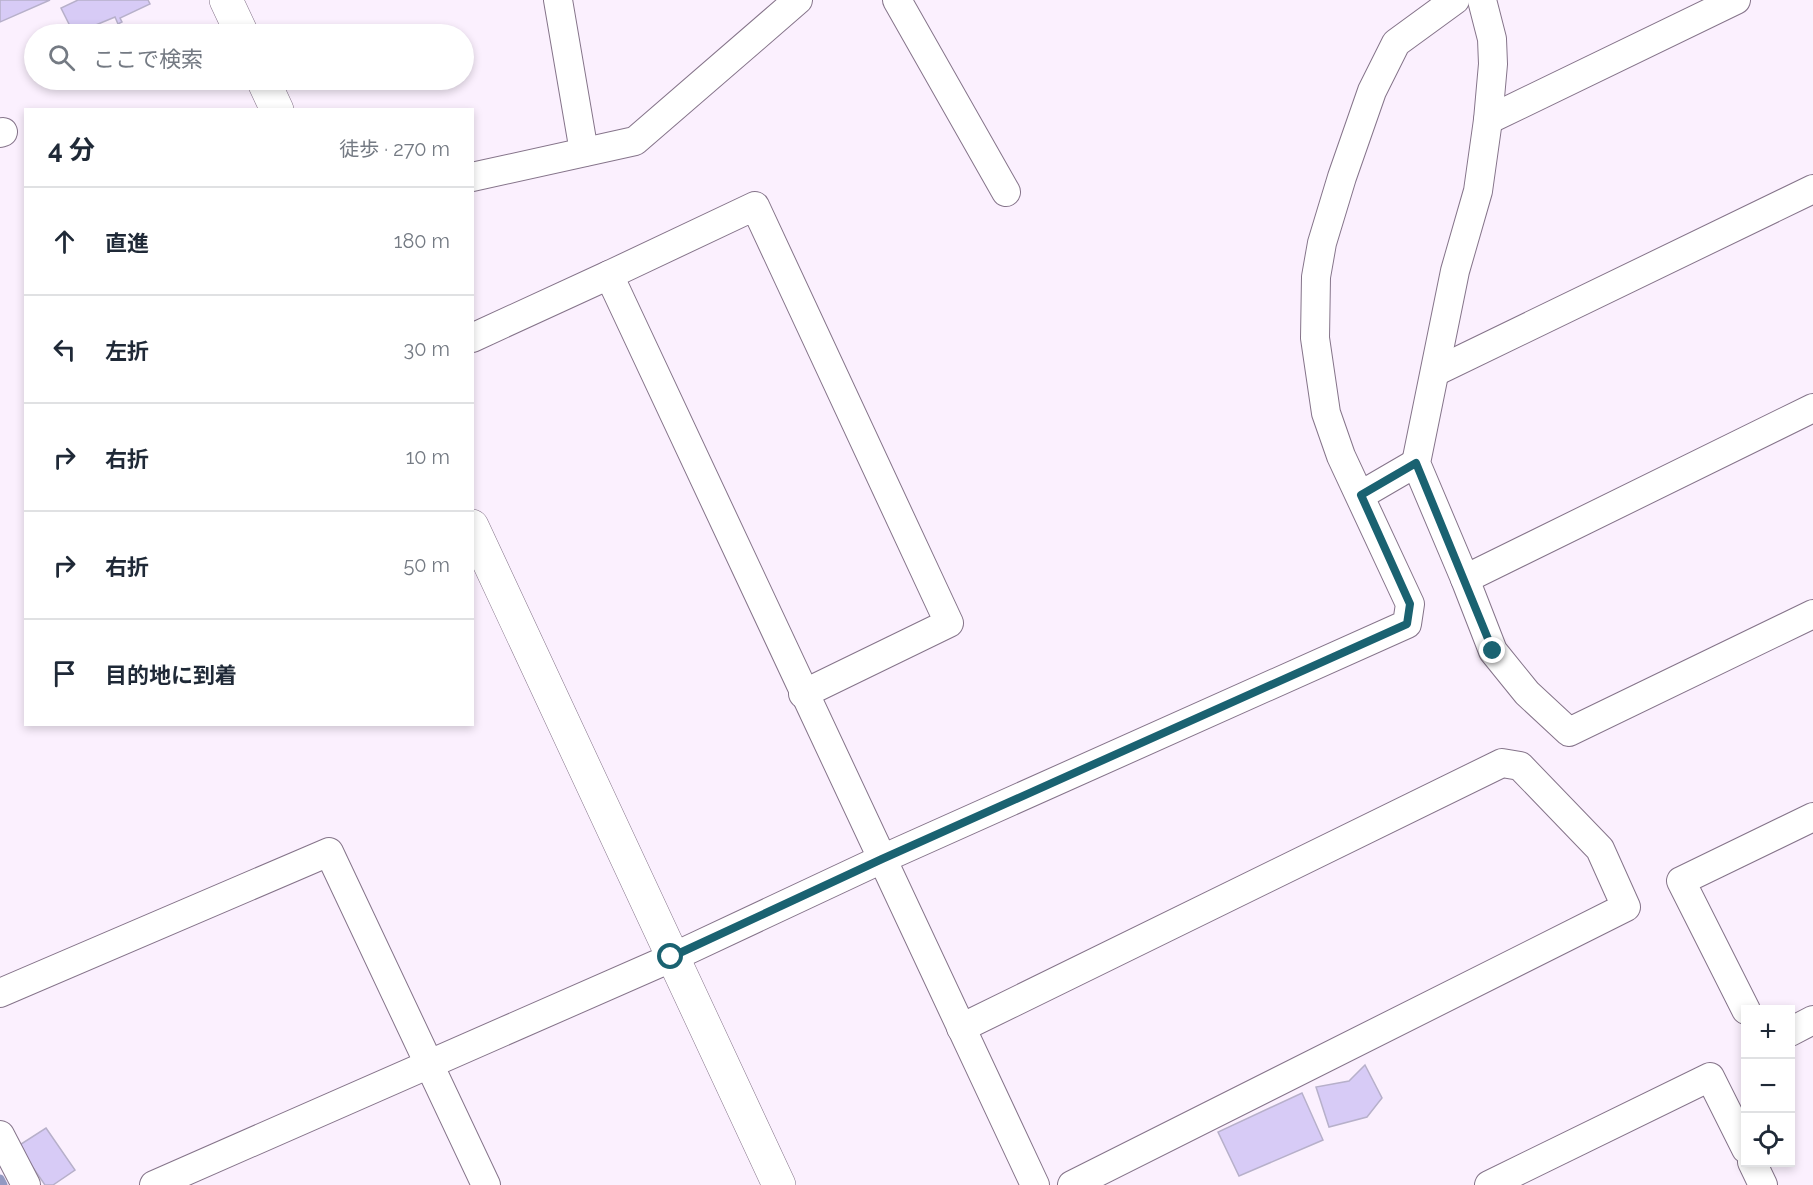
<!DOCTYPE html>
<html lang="ja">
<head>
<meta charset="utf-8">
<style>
	:root { --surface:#fff; --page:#f6f6f7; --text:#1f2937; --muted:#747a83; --line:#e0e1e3 }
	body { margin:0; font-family:Raleway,"Noto Sans JP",sans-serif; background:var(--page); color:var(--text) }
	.controls { position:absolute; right:18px; bottom:18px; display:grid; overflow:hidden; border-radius:0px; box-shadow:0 3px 9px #0003 }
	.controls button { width:54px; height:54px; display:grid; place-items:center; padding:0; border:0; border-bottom:2px solid var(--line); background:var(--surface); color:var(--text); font:30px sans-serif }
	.stop { position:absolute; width:18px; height:18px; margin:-14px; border:4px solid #1a6271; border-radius:50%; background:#fff }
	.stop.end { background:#1a6271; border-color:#fff; box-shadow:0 2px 6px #0008 }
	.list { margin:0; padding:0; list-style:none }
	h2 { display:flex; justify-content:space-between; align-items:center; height:78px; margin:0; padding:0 24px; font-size:26px }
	h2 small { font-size:20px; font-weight:400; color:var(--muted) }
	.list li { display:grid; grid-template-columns:39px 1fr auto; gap:18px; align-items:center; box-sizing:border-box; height:108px; padding:0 24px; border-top:2px solid var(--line) }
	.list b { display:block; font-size:22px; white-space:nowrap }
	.list em { font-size:20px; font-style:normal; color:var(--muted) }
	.icon { flex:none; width:33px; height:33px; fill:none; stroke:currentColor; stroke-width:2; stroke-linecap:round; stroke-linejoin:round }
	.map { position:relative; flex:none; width:1813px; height:1185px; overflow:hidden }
	.search { position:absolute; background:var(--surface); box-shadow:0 3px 9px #0003; left:24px; top:24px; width:450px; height:66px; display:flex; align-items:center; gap:15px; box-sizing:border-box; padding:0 21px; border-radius:33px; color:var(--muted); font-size:22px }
	.panel { position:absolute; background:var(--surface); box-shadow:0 3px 9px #0003; left:24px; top:108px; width:450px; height:618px; border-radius:0px }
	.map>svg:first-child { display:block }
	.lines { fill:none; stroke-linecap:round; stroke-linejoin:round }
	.stream { stroke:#9399c2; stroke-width:9 }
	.building { fill:#d7cbf6; stroke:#b7b0ca; stroke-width:1.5 }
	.minor-casing { stroke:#85748a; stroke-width:30 }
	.tertiary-casing { stroke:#85748a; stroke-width:34 }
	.minor { stroke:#fff; stroke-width:28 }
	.tertiary { stroke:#fff; stroke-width:33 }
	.route { stroke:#1a6271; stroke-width:8 }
</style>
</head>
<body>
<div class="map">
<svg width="1813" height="1185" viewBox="0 0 1813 1185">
	<rect width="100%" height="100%" fill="#fbf0fe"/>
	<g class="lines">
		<path class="stream" d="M0 1179 3 1185"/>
	</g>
	<g class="building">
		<path d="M0 0H50L0 22Z"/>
		<path d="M78 0H148L150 4 120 18 122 22 118 24 115 17 74 34 61 8Z"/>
		<path d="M1365 1065 1382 1098 1367 1117 1329 1127 1316 1087 1349 1081Z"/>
		<path d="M1302 1093 1323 1140 1239 1176 1218 1132Z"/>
		<path d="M46 1128 75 1170 53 1185H45L18 1146Z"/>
	</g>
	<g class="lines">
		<g class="minor-casing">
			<g id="minor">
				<path d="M558 0 584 152"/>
				<path d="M897 0 1006 192"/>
				<path d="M1482 0 1492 39 1493 64 1488 120 1478 191 1455 271 1416 463 1465 579 1813 408"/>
				<path d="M1488 120 1736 0"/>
				<path d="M0 133 3 132"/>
				<path d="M472 177 635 141 798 0"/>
				<path d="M609 275 755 206 949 623 803 694"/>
				<path d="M472 338 609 275 1035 1185"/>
				<path d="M1435 372 1813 189"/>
				<path d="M1361 495 1416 463"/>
				<path d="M1465 579 1493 651 1527 693 1569 732 1813 614"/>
				<path d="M0 993 329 852 486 1185"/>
				<path d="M1746 1010 1681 881 1813 817"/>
				<path d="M961 1028 1502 763 1520 766 1600 849 1626 907 1072 1185"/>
				<path d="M1790 1032 1813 1020"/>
				<path d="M0 1135 26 1185"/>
				<path d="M1752 1162 1763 1185"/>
				<path d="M154 1185 671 958 882 859 1407 624 1410 604 1341 456 1326 413 1315 338 1316 277 1322 243 1342 177 1372 91 1396 43 1455 0"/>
				<path d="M1489 1185 1710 1077 1746 1149"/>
			</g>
		</g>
		<g class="tertiary-casing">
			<g id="tertiary">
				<path d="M226 0 242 34"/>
				<path d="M263 80 277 110"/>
				<path d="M472 526 779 1185"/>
			</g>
		</g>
		<use href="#minor" class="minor"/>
		<use href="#tertiary" class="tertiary"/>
	</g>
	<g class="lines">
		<path class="route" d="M671 957 882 859 1407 624 1410 604 1361 495 1416 463 1493 651"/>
	</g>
</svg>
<div class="controls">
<button>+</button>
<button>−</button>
<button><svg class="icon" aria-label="locate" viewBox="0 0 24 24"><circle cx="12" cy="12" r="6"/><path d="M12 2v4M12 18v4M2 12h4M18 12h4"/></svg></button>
</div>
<div class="stop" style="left:671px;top:957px"></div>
<div class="stop end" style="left:1493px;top:651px"></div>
<div class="search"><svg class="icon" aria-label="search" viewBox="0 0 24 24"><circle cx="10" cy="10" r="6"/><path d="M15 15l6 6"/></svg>ここで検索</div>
<section class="panel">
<h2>4 分<small>徒歩 · 270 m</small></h2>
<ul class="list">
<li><svg class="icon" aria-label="ahead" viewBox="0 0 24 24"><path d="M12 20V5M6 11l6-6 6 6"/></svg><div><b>直進</b></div><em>180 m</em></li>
<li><svg class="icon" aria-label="left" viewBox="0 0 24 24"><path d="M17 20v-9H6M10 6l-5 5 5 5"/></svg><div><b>左折</b></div><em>30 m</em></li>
<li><svg class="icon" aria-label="right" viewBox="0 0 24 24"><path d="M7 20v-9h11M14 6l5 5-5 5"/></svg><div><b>右折</b></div><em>10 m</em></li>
<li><svg class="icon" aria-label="right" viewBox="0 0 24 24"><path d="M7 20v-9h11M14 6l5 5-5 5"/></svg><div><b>右折</b></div><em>50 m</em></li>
<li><svg class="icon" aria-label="arrive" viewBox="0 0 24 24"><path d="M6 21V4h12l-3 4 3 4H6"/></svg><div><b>目的地に到着</b></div></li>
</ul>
</section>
</div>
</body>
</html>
